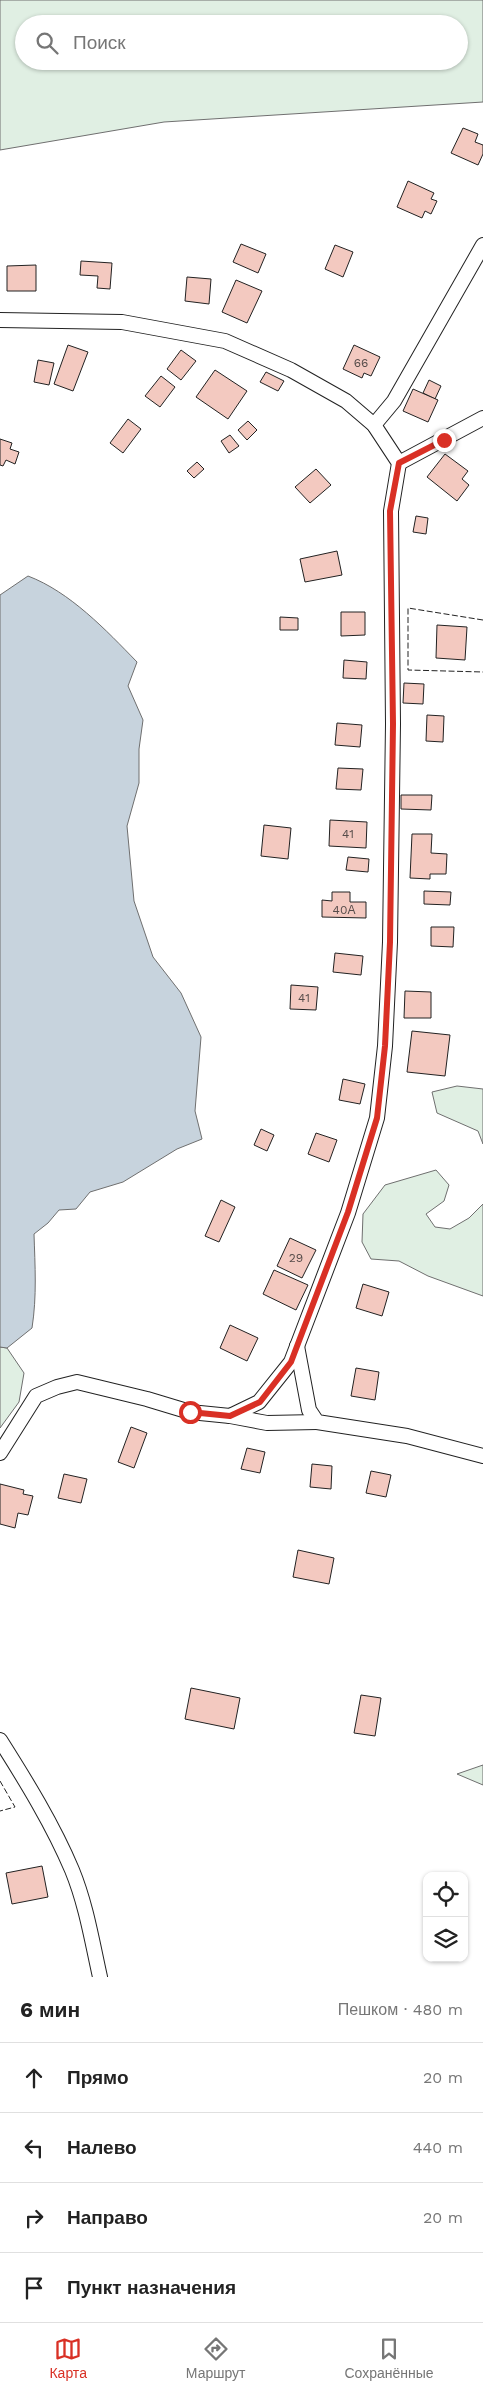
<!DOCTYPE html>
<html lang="ru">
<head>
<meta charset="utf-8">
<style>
	:root { --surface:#fff; --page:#f2f2f2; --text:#222; --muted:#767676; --line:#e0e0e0; --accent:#d93025 }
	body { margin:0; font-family:"Work Sans",sans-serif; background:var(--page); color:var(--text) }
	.controls { position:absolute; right:15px; bottom:15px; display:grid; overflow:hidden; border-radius:10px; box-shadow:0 1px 4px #0004 }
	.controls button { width:45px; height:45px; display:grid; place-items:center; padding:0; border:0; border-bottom:1px solid var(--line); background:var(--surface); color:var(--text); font:25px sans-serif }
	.stop { position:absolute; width:15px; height:15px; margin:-11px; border:4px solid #d93025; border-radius:50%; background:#fff }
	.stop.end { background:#d93025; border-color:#fff; box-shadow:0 1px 5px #0008 }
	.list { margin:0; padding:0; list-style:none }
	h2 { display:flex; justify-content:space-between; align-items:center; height:65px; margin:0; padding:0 20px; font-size:21px }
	h2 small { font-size:16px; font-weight:400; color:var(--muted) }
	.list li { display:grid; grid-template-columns:32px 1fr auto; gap:15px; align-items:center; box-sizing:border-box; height:70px; padding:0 20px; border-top:1px solid var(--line) }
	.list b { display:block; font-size:19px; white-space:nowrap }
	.list em { font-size:16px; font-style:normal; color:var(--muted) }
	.icon { flex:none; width:28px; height:28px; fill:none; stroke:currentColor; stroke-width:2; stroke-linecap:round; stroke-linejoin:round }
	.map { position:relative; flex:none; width:483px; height:1977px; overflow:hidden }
	.search { position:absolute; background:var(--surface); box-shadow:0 1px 4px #0004; left:15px; right:15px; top:15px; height:55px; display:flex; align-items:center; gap:12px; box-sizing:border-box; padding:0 18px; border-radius:28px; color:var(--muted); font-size:19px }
	.sheet { height:345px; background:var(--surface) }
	nav { display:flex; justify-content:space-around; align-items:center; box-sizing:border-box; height:70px; border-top:1px solid var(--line); background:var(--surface); font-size:14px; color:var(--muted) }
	nav a { display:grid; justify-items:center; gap:2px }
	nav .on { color:var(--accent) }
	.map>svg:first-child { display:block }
	.green { fill:#e0efe3; stroke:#6f6f6f; fill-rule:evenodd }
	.water { fill:#c7d3dd; stroke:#6f6f6f }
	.building { fill:#f3c9c0; stroke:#222 }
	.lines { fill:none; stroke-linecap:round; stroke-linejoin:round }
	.street-casing { stroke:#222; stroke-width:16 }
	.street { stroke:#fff; stroke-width:14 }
	.fence { stroke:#222; stroke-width:1; stroke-dasharray:6 2.5; stroke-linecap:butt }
	.route { stroke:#d93025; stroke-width:6 }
	.labels { text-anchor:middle; stroke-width:4; stroke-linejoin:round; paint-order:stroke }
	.number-label { font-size:12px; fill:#564c4a }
</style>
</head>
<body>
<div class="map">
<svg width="483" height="1977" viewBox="0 0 483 1977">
	<rect width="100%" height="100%" fill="#fff"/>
	<g class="green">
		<path d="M0 0H483V102L164 122 0 150ZM24 24H459V61H24Z"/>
		<path d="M457 1086 483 1089V1144L478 1131 437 1113 432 1092Z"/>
		<path d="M436 1170 449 1185 444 1201 426 1214 435 1227 450 1229 469 1218 483 1204V1296L428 1276 399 1261 371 1259 362 1242 363 1214 385 1185Z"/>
		<path d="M0 1347 7 1348 24 1373 19 1402 0 1428Z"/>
		<path d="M483 1765V1785L457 1774Z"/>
	</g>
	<path class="water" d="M28 576C70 592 106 630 137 662L128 686 143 720 139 749V783L127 826 134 901 153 957 181 993 201 1037 195 1111 202 1139 177 1149 123 1182 90 1192 76 1209 59 1210 48 1223 34 1234C35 1266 37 1296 32 1328L7 1348 0 1347V595Z"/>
	<g class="building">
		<path d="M463 128 478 134 475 142 483 145V154L478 165 451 153Z"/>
		<path d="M408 181 434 193 431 199 437 201 431 214 425 211 422 218 397 207Z"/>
		<path d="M241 244 266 254 258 273 233 262Z"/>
		<path d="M335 245 353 252 343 277 325 269Z"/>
		<path d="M81 261 112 263 110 289 97 288 98 276 80 275Z"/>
		<path d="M36 265V291H7V266Z"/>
		<path d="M187 277 211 279 209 304 185 301Z"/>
		<path d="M236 280 262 291 247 323 222 312Z"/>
		<path d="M68 345 88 352 73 391 54 384Z"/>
		<path d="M354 345 380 357 371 376 364 373 362 378 343 369Z"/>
		<path d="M181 350 196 361 181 380 167 369Z"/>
		<path d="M38 360 54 363 49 385 34 382Z"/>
		<path d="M215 370 247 391 228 419 196 397Z"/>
		<path d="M266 372 284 381 278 391 260 382Z"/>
		<path d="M161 376 175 387 160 407 145 396Z"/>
		<path d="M429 380 441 386 435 399 423 393Z"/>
		<path d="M413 389 438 400 428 422 403 411Z"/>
		<path d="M128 419 141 429 123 453 110 443Z"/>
		<path d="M248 421 257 430 247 440 238 430Z"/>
		<path d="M230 435 239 446 229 453 221 441Z"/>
		<path d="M0 439 12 443 10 449 19 452 15 464 6 460 3 466 0 465Z"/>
		<path d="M445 454 468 471 462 479 469 485 457 501 427 477Z"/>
		<path d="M197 462 204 469 194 478 187 471Z"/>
		<path d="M316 469 331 485 310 503 295 487Z"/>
		<path d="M416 516 428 518 426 534 413 532Z"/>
		<path d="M337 551 342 575 305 582 300 559Z"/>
		<path d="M341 612H365V635L341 636Z"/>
		<path d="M280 617 298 618V630H280Z"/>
		<path d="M437 625 467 627 465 660 436 658Z"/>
		<path d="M344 660 367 662 366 679 343 678Z"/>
		<path d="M404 683 424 684 423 704 403 703Z"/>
		<path d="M427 715 444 716 443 742 426 741Z"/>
		<path d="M337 723 362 725 360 747 335 745Z"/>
		<path d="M338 768 363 769 361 790 336 789Z"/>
		<path d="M401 795H432L431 810 401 809Z"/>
		<path d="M330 820 367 822 366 848 329 846Z"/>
		<path d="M264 825 291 828 288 859 261 856Z"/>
		<path d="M412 834H432L431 853 447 854 446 874H430V879L410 878Z"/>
		<path d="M348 857 369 859 368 872 346 870Z"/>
		<path d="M424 891 451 892 450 905 424 904Z"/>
		<path d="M332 892H350V902H366V918L322 917V900L332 901Z"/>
		<path d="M431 927H454L453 947 431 946Z"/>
		<path d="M335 953 363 956 361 975 333 972Z"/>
		<path d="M291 985 318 987 316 1010 290 1009Z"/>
		<path d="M405 991 431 992V1018H404Z"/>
		<path d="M412 1031 450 1035 445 1076 407 1072Z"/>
		<path d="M343 1079 365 1084 360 1104 339 1100Z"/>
		<path d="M261 1129 274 1135 267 1151 254 1145Z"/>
		<path d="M316 1133 337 1140 329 1162 308 1154Z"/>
		<path d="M221 1200 235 1207 219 1242 205 1236Z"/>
		<path d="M290 1238 316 1250 302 1278 277 1266Z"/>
		<path d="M274 1270 308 1285 296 1310 263 1294Z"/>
		<path d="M363 1284 389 1292 382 1316 356 1308Z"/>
		<path d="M230 1325 258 1338 247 1361 220 1348Z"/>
		<path d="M356 1368 379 1372 375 1400 351 1396Z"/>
		<path d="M131 1427 147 1433 134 1468 118 1462Z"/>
		<path d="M247 1448 265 1452 260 1473 241 1469Z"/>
		<path d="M312 1464 332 1466 331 1489 310 1487Z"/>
		<path d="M371 1471 391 1475 386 1497 366 1493Z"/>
		<path d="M64 1474 87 1479 81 1503 58 1498Z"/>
		<path d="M0 1484 24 1490 23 1494 33 1496 28 1515 18 1513 15 1528 0 1524Z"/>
		<path d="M298 1550 334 1558 329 1584 293 1577Z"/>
		<path d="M191 1688 240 1698 234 1729 185 1719Z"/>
		<path d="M361 1695 381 1698 375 1736 354 1733Z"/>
		<path d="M42 1866 48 1897 12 1904 6 1873Z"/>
	</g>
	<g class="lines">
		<g class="street-casing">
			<g id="street">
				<path d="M0 320 122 322 225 341 291 370 346 401 374 425 399 463 391 511 393 724 390 942 385 1046 377 1118 348 1213 291 1362 259 1402 230 1416 190 1412 147 1399 77 1382 57 1387 36 1396 0 1453"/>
				<path d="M374 425 394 401 483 245"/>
				<path d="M399 463 483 418"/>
				<path d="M297 1346 309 1410 317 1422 407 1436 483 1456"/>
				<path d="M230 1416 267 1423 317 1422"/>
				<path d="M0 1740C26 1781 53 1825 72 1870 86 1904 92 1941 100 1977"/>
			</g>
		</g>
		<use href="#street" class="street"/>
		<g class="fence">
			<path d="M483 620 408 608V670L483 672"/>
			<path d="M0 1781 15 1807 0 1811"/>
		</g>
	</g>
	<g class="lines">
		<path class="route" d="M190 1412 230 1416 260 1402 291 1362 348 1212 377 1118 385 1046 390 942 393 724 390 511 399 463 444 440"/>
	</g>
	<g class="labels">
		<g class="number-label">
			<text x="361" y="367">66</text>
			<text x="348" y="838">41</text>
			<text x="344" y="914">40А</text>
			<text x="304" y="1002">41</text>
			<text x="296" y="1262">29</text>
		</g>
	</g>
</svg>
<div class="controls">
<button><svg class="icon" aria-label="locate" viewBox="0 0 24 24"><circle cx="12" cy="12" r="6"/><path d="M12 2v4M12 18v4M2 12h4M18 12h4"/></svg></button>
<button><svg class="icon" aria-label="layers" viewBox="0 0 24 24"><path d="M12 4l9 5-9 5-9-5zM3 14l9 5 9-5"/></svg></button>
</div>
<div class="stop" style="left:190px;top:1412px"></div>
<div class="stop end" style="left:444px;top:440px"></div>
<div class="search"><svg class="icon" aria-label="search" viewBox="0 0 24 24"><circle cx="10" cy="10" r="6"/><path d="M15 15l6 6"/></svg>Поиск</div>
</div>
<section class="sheet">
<h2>6 мин<small>Пешком · 480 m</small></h2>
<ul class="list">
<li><svg class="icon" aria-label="ahead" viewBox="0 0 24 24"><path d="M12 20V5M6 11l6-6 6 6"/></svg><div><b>Прямо</b></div><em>20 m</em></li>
<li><svg class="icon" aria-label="left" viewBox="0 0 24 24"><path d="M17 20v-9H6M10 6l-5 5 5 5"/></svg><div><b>Налево</b></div><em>440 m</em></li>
<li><svg class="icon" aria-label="right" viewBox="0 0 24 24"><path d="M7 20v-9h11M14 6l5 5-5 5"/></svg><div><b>Направо</b></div><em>20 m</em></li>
<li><svg class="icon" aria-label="arrive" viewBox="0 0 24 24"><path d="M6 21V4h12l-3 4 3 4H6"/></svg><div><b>Пункт назначения</b></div></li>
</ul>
</section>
<nav>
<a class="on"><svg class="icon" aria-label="map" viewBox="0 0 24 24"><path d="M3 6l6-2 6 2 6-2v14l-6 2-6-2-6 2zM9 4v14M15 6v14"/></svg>Карта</a>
<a><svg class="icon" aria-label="directions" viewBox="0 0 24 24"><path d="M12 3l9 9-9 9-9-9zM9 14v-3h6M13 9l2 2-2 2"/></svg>Маршрут</a>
<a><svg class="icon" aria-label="saved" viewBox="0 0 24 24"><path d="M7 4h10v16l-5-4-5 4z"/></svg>Сохранённые</a>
</nav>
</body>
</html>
